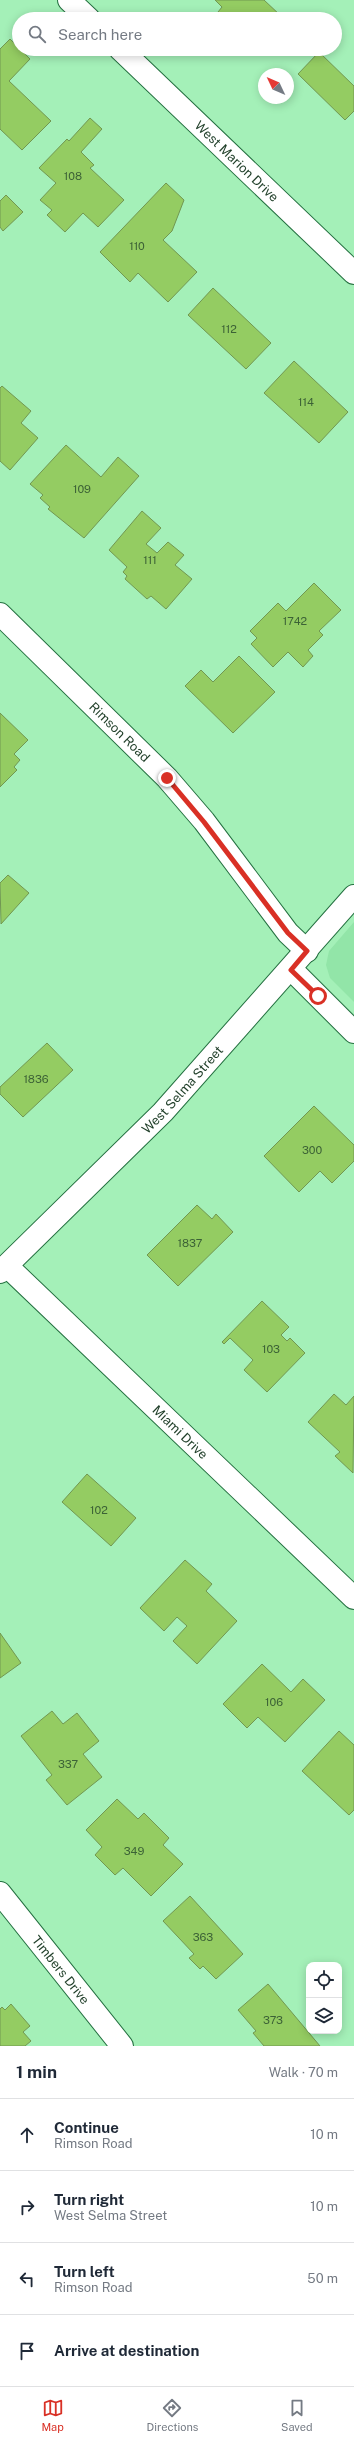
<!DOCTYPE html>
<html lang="en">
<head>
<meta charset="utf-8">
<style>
	:root { --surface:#fff; --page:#f6f6f7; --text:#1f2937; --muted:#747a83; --line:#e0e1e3; --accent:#d93025 }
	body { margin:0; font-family:"Public Sans",sans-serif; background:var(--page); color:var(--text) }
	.controls { position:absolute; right:12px; bottom:12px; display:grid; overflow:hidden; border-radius:8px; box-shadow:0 2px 10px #0003 }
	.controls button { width:36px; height:36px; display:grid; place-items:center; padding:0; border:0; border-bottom:1px solid var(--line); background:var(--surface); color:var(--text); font:20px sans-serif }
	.compass { position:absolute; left:258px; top:68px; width:36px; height:36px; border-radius:50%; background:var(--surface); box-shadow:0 2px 10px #0003; rotate:314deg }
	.stop { position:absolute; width:12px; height:12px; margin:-9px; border:3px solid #d93025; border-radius:50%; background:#fff }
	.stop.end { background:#d93025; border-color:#fff; box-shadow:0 1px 4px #0008 }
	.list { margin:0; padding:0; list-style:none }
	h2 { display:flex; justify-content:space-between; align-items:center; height:52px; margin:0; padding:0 16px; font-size:17px }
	h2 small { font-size:13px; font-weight:400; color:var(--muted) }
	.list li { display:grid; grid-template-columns:26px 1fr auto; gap:12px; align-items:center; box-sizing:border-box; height:72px; padding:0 16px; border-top:1px solid var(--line) }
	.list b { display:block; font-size:15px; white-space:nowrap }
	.list p { margin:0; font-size:13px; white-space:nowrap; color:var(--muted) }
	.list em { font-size:13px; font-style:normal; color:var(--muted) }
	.icon { flex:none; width:22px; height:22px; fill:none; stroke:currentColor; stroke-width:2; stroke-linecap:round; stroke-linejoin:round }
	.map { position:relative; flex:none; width:354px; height:2046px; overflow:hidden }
	.search { position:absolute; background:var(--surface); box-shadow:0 2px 10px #0003; left:12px; right:12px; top:12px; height:44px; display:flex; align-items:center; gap:10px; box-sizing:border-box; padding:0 14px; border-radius:22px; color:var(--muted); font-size:15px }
	.sheet { height:340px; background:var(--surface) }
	nav { display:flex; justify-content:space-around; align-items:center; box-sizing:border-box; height:56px; border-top:1px solid var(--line); background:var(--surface); font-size:11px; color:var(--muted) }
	nav a { display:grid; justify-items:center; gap:2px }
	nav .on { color:var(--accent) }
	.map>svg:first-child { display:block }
	.built { fill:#92e5a8 }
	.building { fill:#94cc62; stroke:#719751 }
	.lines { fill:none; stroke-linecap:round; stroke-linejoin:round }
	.street-casing { stroke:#247040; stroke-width:24 }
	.secondary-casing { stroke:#247040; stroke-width:24 }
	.street { stroke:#fff; stroke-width:22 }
	.secondary { stroke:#fff; stroke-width:22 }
	.route { stroke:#d93025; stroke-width:5 }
	.labels { text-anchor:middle; stroke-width:4; stroke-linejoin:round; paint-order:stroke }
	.number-label { font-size:11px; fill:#3c6236 }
	.street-label { font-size:13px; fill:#1f3e28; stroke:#b1fdc5 }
</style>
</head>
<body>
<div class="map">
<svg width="354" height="2046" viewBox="0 0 354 2046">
	<rect width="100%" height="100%" fill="#a4f0b8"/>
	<path class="built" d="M354 922V1002L330 978 326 965 329 951Z"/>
	<g class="building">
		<path d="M215 0H264L281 16 278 19H225L218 12 222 7Z"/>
		<path d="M10 39 30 59 9 81 51 121 22 150 0 129V49Z"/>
		<path d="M319 52 354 86V111L345 120 298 74Z"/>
		<path d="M90 118 102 129 81 152 94 165 90 168 124 200 98 227 83 213 65 232 47 215 52 210 40 200 56 183 39 168 67 139 69 141Z"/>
		<path d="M166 183 184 200 172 231 163 240 197 272 168 302 138 273 130 282 100 252Z"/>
		<path d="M6 195 23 212 3 231 0 227V201Z"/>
		<path d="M213 288 271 343 246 369 188 315Z"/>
		<path d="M294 361 348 412 319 443 264 393Z"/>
		<path d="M2 386 31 411 21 423 38 438 10 470 0 461V388Z"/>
		<path d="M66 445 101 477 118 457 139 476 84 538 48 509 50 507 40 498 43 495 30 484Z"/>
		<path d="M142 511 161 528 146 544 157 553 168 542 184 555 175 565 192 579 166 609 151 596 147 599 125 579 127 576 123 572 127 567 109 550Z"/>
		<path d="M314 583 341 610 319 631 323 635 308 650 313 656 303 667 288 652 273 667 251 644 257 638 250 631 278 603 286 611Z"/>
		<path d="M239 656 275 692 233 733 185 686 201 670 213 682Z"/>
		<path d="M0 713 28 740 14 754 20 760 14 767 17 770 0 787Z"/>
		<path d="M8 875 29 893 1 924 0 883Z"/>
		<path d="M47 1043 73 1070 23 1117 0 1094V1087Z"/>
		<path d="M314 1106 354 1145V1161L332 1183 320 1171 299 1192 264 1156Z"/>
		<path d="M197 1205 212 1219 216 1214 233 1232 178 1286 147 1255Z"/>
		<path d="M262 1301 289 1327 281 1335 287 1341 290 1338 305 1353 267 1392 244 1370 253 1360 230 1338 224 1344 222 1342Z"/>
		<path d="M334 1394 346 1405 354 1396 353 1473 335 1456 340 1452 308 1422Z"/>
		<path d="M87 1474 136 1518 111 1546 62 1502Z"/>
		<path d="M185 1560 212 1584 206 1591 237 1621 197 1664 173 1641 187 1626 177 1617 164 1631 140 1608Z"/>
		<path d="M0 1633 21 1663 0 1678Z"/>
		<path d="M262 1664 291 1692 303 1679 325 1700 285 1742 258 1717 247 1728 223 1704Z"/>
		<path d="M52 1711 63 1724 77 1713 99 1741 83 1754 102 1777 67 1805 46 1780 52 1775 21 1736Z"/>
		<path d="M339 1731 354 1745V1810L349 1815 302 1771Z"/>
		<path d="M117 1799 138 1819 144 1813 169 1838 163 1845 183 1864 151 1896 123 1868 115 1875 95 1855 102 1847 86 1830Z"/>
		<path d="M190 1896 243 1954 216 1979 203 1966 200 1969 189 1958 194 1954 163 1921Z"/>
		<path d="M268 1984 320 2046H264L253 2033 256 2031 238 2010Z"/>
		<path d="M11 2004 30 2026 23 2032 31 2041 25 2046H0V2009L2 2007 5 2010Z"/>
	</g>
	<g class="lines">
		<g class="street-casing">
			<g id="street">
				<path d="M69 0 89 19"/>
				<path id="s1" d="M120 49 354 273"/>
				<path id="s2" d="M0 614 167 778 204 821 288 933 307 951"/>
				<path d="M291 969 354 1032"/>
				<path id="s3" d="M7 1266 354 1598"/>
			</g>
		</g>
		<g class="secondary-casing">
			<g id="secondary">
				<path id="s4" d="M0 1272 163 1112 354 896"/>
				<path id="s5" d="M0 1893 122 2046"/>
			</g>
		</g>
		<use href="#street" class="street"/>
		<use href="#secondary" class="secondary"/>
	</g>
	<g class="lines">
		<path class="route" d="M167 778 204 822 288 933 307 951 291 970 318 996"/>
	</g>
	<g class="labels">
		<g class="number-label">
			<text x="73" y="180">108</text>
			<text x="137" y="250">110</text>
			<text x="229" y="333">112</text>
			<text x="306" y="406">114</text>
			<text x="82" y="493">109</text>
			<text x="150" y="564">111</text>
			<text x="295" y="625">1742</text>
			<text x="36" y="1083">1836</text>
			<text x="312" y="1154">300</text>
			<text x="190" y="1247">1837</text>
			<text x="271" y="1353">103</text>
			<text x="99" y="1514">102</text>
			<text x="274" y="1706">106</text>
			<text x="68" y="1768">337</text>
			<text x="134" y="1855">349</text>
			<text x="203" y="1941">363</text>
			<text x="273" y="2024">373</text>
		</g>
		<g class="street-label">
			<text dy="5" stroke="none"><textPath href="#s1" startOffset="162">West Marion Drive</textPath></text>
			<text dy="5" stroke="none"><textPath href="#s2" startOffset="168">Rimson Road</textPath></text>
			<text dy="5" stroke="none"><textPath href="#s4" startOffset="258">West Selma Street</textPath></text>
			<text dy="5" stroke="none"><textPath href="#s3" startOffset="240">Miami Drive</textPath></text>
			<text dy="5" stroke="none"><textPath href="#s5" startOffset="98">Timbers Drive</textPath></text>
		</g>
	</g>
</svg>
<div class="controls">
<button><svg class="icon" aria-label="locate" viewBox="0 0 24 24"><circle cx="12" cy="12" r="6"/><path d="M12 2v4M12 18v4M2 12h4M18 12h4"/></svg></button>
<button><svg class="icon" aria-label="layers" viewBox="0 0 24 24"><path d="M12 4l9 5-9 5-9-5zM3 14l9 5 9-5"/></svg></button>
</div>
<svg class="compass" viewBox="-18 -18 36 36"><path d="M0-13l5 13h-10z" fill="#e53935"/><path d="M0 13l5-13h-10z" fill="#747a83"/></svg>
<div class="stop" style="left:318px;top:996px"></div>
<div class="stop end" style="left:167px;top:778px"></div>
<div class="search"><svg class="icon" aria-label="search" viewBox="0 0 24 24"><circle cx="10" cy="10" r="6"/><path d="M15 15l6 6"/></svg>Search here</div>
</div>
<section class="sheet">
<h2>1 min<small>Walk · 70 m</small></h2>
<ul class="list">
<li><svg class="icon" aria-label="ahead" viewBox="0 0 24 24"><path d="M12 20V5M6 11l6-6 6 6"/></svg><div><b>Continue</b><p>Rimson Road</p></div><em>10 m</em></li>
<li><svg class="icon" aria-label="right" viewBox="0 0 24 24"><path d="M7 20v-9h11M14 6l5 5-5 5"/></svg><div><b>Turn right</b><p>West Selma Street</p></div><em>10 m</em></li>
<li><svg class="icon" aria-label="left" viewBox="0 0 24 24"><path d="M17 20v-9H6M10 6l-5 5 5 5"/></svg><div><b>Turn left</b><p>Rimson Road</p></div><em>50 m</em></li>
<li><svg class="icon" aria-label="arrive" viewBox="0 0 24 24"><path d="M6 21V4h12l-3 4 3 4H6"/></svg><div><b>Arrive at destination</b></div></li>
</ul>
</section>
<nav>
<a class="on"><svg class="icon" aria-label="map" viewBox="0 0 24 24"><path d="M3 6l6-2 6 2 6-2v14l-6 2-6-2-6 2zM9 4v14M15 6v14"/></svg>Map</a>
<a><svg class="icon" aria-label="directions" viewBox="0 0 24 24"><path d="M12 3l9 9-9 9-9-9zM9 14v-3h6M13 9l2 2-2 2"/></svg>Directions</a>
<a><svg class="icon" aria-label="saved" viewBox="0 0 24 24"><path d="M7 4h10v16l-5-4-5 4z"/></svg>Saved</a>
</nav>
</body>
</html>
